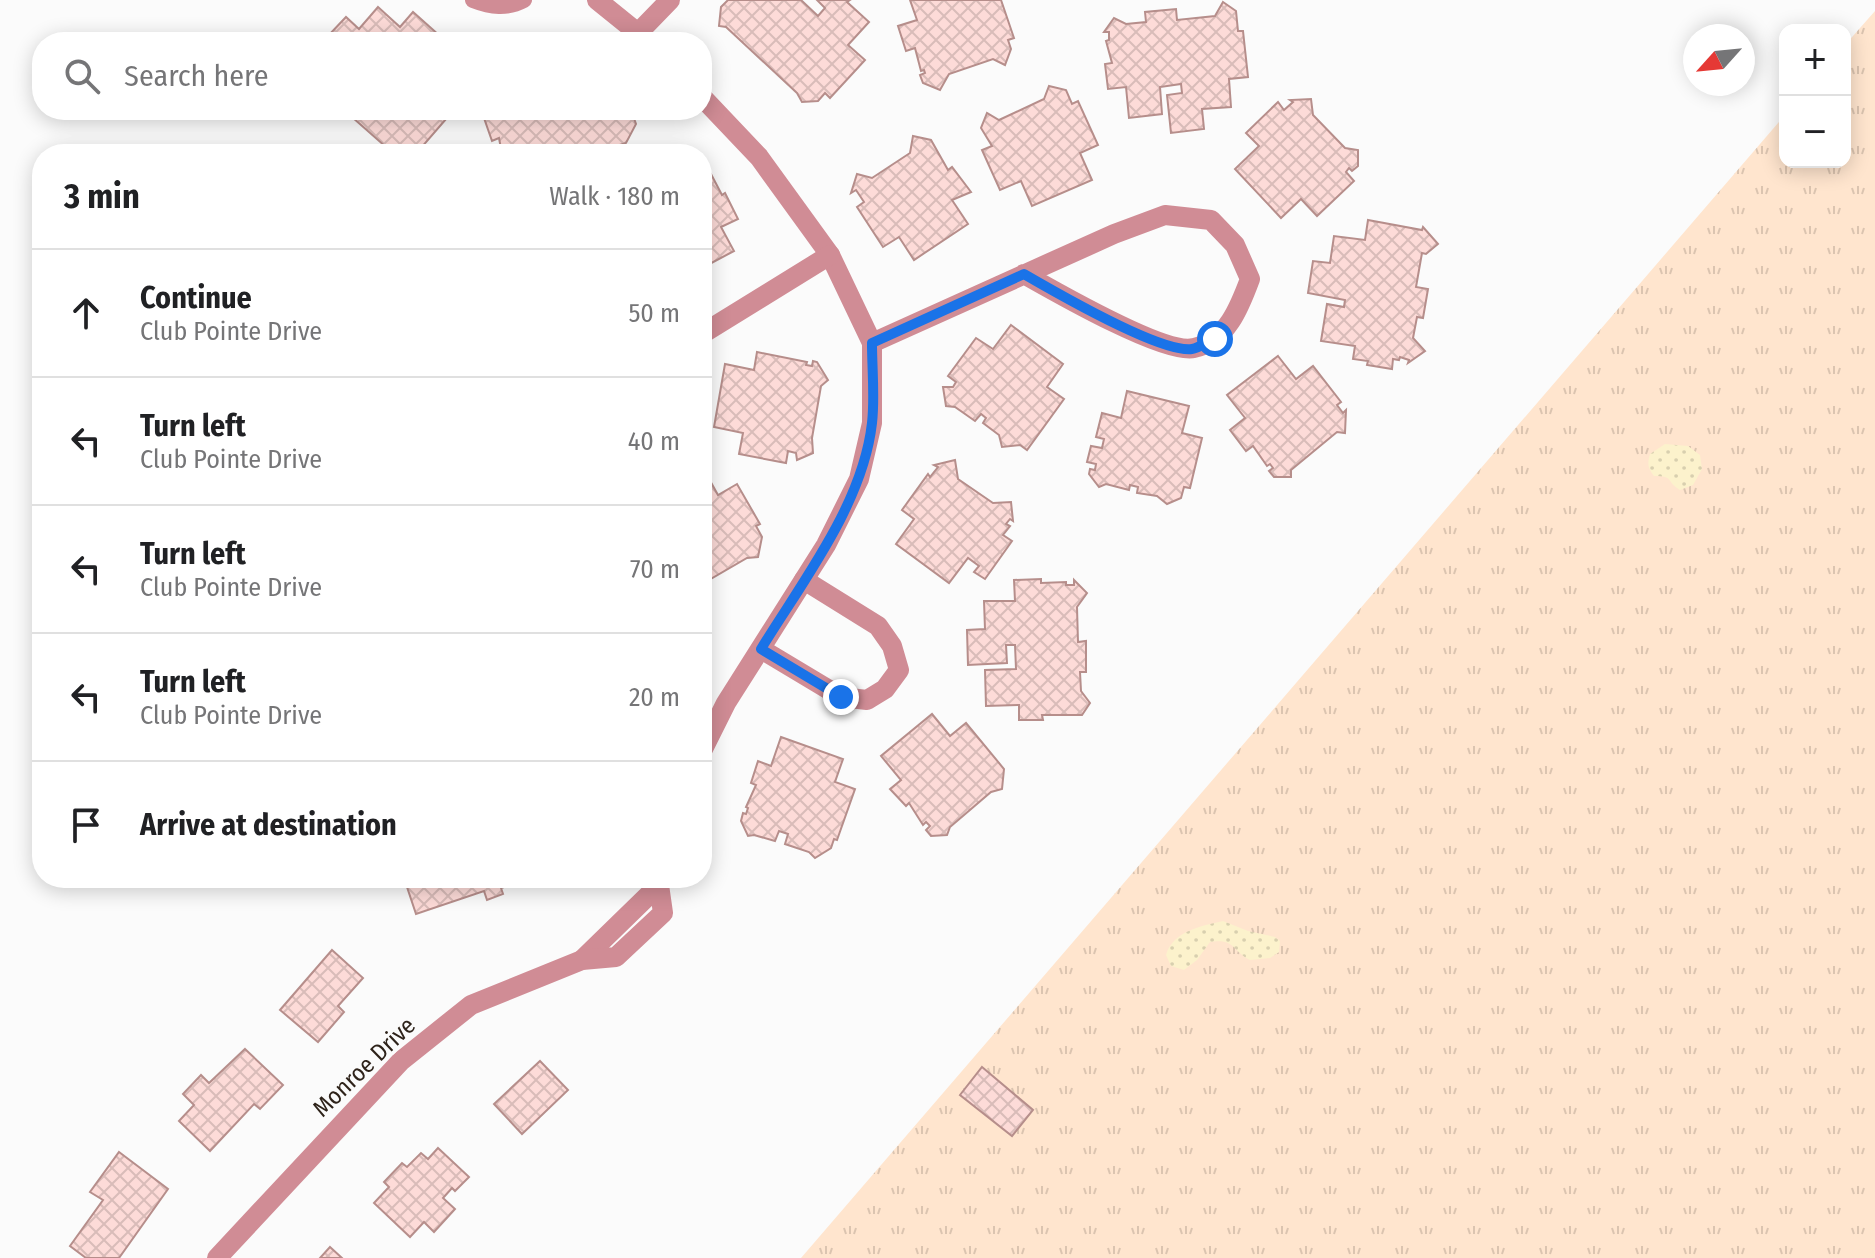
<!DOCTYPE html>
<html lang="en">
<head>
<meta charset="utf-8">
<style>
	:root { --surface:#fff; --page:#f6f6f6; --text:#202124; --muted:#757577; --line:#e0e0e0 }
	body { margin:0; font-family:"Fira Sans Condensed",sans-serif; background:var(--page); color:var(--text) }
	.controls { position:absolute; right:24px; top:24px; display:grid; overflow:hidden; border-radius:16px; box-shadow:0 4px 20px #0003 }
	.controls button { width:72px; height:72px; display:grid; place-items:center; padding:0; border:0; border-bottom:2px solid var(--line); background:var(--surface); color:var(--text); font:40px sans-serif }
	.compass { position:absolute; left:1683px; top:24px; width:72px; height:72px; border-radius:50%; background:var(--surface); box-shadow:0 4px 20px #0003; rotate:243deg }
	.stop { position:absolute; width:24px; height:24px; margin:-18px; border:6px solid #1a73e8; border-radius:50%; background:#fff }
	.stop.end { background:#1a73e8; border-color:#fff; box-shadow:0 2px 8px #0008 }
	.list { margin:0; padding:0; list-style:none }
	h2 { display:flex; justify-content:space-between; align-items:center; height:104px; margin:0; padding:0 32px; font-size:34px }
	h2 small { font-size:26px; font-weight:400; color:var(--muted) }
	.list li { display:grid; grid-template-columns:52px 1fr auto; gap:24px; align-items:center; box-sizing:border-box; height:128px; padding:0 32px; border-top:2px solid var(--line) }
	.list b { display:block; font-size:30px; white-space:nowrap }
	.list p { margin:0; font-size:26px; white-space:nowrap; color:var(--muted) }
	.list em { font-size:26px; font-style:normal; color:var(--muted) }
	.icon { flex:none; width:44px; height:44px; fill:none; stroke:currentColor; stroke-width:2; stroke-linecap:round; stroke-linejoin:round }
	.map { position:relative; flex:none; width:1875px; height:1258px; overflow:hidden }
	.search { position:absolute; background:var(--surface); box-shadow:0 4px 20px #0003; left:32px; top:32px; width:680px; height:88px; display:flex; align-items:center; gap:20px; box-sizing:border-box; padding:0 28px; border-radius:32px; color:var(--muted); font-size:30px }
	.panel { position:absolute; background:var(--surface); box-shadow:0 4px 20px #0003; left:32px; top:144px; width:680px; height:744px; border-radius:32px }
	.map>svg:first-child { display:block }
	.grass { fill:url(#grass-tufts) }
	.sand { fill:url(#sand-dots) }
	.building { fill:url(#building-cross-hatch); stroke:#b68e8b; stroke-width:2 }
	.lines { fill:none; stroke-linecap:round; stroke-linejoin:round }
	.service { stroke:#d08c95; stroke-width:16 }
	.minor { stroke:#d08c95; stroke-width:20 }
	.route { stroke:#1a73e8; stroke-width:10 }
	.labels { text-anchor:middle; stroke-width:7; stroke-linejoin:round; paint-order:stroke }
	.street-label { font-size:24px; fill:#2e231a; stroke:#fbfbfb }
</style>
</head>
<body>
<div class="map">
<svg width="1875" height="1258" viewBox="0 0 1875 1258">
	<defs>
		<pattern id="grass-tufts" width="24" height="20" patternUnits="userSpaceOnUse" patternTransform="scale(2)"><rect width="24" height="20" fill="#ffe5ce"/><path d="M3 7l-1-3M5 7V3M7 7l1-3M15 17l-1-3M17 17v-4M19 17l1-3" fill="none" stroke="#dbc4b0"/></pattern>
		<pattern id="sand-dots" width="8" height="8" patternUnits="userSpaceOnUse" patternTransform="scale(2)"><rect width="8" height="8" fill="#fcf2cc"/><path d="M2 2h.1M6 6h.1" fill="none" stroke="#d8cfaf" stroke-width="1.8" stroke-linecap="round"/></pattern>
		<pattern id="building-cross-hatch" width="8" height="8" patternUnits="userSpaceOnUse" patternTransform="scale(2)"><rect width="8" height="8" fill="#fddbd8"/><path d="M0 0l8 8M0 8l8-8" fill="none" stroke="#d9bcb9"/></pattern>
	</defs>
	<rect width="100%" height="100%" fill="#fbfbfb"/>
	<path class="grass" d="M1875 11V1258H801L1785 115V162H1845V45Z"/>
	<g class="sand">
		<path d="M1665 444 1688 446 1700 455 1702 469 1693 485 1680 490C1665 481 1675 476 1654 476 1648 468 1647 464 1650 454Z"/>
		<path d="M1223 921 1248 931 1275 937 1280 941 1279 952 1270 958 1250 960C1232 951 1235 938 1210 942L1197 960 1184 970 1171 966 1166 955C1173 931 1201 926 1223 921Z"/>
	</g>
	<g class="building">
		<path d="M728 0H801L818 16 825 8 817 0H850L847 2 869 22 848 45 865 60 830 98 825 93 818 101 802 102 797 93 726 27 719 26 721 7Z"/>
		<path d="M910 0H1001L1014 38 1008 40 1011 49 1005 65 993 59 949 74 940 90 923 83 920 75 925 73 924 70 921 71 915 48 906 51 898 26 917 20Z"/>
		<path d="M1223 2 1236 11 1238 31H1243L1248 77 1229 79 1231 107 1202 109 1204 129 1171 133 1167 95 1182 93 1181 84 1160 87 1162 114 1129 118 1126 87 1108 89 1105 64 1112 63 1106 41 1109 40V32H1104L1114 18 1126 24 1146 22 1145 12 1176 9 1177 20 1215 16Z"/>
		<path d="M378 7 400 27 413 12 440 36 434 42H329L331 39 328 36 346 17 359 29Z"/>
		<path d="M1049 86 1066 90 1072 104 1078 101 1098 145 1080 153 1092 180 1032 206 1021 181 1000 190 982 150 992 146 981 128 987 113 999 120 1044 99Z"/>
		<path d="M1311 99 1313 115 1345 148 1358 150V166L1352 171 1349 168 1346 172 1354 181 1317 216 1301 199 1281 218 1235 169 1259 146 1246 133 1278 102 1284 110 1293 102 1290 100Z"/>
		<path d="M344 110H451L453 111 421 148 417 145 410 153 389 154 386 147Z"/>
		<path d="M500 110H631L636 124 626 143 591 154H502L499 138 492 141 484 118Z"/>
		<path d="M913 136 931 140 948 170 952 167 971 192 952 200 968 224 914 260 899 237 883 247 857 207 864 202 856 190 851 193 857 174 872 178 910 153Z"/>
		<path d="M702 173 704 177 711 174 722 195 725 193 738 219 721 227 734 251 702 268Z"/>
		<path d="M1368 220 1422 230 1423 227 1438 244 1426 254 1422 253 1416 287 1428 289 1423 318 1417 317 1413 338 1425 351 1408 363 1409 360 1400 357 1399 360 1393 359 1392 369 1367 365 1368 361 1353 359 1355 346 1321 341 1327 304 1344 307 1345 300 1308 293 1313 261 1330 263 1334 236 1365 240Z"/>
		<path d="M1011 325 1063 364 1047 387 1064 399 1027 450 1020 445 1002 447 999 435 983 423 986 418 981 414 975 421 955 407 946 406 943 387H953L956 382 948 376 976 338 993 349Z"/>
		<path d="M757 352 807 362 806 365 812 366 813 361 817 362 828 380 821 386 812 438 813 453 797 460 796 453 788 451 786 463 739 454 743 433 714 427 725 364 754 370Z"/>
		<path d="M1278 356 1296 379 1313 366 1341 402 1337 405 1343 413 1346 410 1345 433 1337 432 1291 470V477H1274L1269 471 1273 468 1270 464 1267 466 1253 446 1246 451 1230 430 1245 418 1227 395Z"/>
		<path d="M1127 391 1189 406 1182 433 1202 438 1190 488 1184 487 1181 498 1167 504 1157 496 1137 493 1138 487 1130 485 1129 490 1106 484 1099 487 1089 474 1090 469 1095 470 1096 464 1087 462 1091 446 1102 448 1104 439 1096 437 1102 413 1121 418Z"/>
		<path d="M955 460 958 479 993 503 1011 502 1013 521 1010 519 1006 524 1010 526 1003 535 1012 541 985 579 974 572 979 566 968 558 949 583 896 544 914 519 902 510 928 474 930 477 938 467 934 465Z"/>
		<path d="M703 468 718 495 737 484 760 524 756 526 762 537 758 557 747 558 702 584Z"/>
		<path d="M1041 579V583L1066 582V585H1074V580L1087 593 1077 607 1078 642 1086 641V672H1080L1081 691 1090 703 1082 715H1042L1043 720H1019V705L986 706 985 670 1016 669 1015 645H1006L1007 663 968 665 967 630 985 629 984 601H1015L1014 580Z"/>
		<path d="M932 714 950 736 966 723 1004 769 1002 789 991 792 950 827 947 835 931 836 926 830 930 826 926 822 923 825 909 803 906 806 890 789 901 780 881 756Z"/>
		<path d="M781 737 843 759 835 782 855 789 837 840 834 839 831 848 815 858 809 852 785 844 788 834 779 831 775 841 754 835 748 836 741 821 743 813 746 814 748 808 746 807 756 785 751 783 758 761 771 766Z"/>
		<path d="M404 878H525L526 880 501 888 503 894 487 900 484 891 416 914Z"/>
		<path d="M332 950 363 978 338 1006 344 1012 318 1042 280 1010Z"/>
		<path d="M245 1049 283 1085 260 1109 254 1104 210 1151 179 1121 194 1105 183 1094 201 1075 209 1083Z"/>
		<path d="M540 1061 568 1090 522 1134 494 1104Z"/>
		<path d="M982 1067 1033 1110 1012 1136 960 1095Z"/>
		<path d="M438 1148 469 1177 455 1191 452 1188 443 1198 455 1209 434 1232 424 1222 410 1237 374 1203 389 1187 384 1182 402 1163 407 1167 421 1153 428 1159Z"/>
		<path d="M119 1152 168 1189 119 1258H86L70 1246 103 1200 90 1192Z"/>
		<path d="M330 1247 342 1258H320Z"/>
	</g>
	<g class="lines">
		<path class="service" d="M473 0C491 7 507 9 524 0"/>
		<g class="minor">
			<path d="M597 0 649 42"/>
			<path d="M639 32 670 0"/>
			<path d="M702 97 759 157 830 255 872 343V423L859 479 826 545 726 703 702 751"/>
			<path d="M702 334 830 255"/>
			<path d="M872 343 1114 234 1165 215 1211 220 1235 245 1250 279C1240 306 1227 341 1194 348 1165 355 1054 291 1024 274"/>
			<path d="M761 649 841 697 867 700 885 689 899 670 892 646 878 626 804 580"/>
			<path d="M582 960 659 885"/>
			<path d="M217 1258 401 1061 471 1005 582 960 616 957 663 913 659 885 661 878"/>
		</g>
	</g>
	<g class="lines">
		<path class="route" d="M841 697 761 649C802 582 863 504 872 423 875 398 872 369 872 343L1024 274C1055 292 1160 353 1192 349 1199 348 1209 341 1215 339"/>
	</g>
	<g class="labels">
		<g class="street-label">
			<text transform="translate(364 1067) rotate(-44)" y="8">Monroe Drive</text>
		</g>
	</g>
</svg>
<div class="controls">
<button>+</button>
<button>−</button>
</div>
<svg class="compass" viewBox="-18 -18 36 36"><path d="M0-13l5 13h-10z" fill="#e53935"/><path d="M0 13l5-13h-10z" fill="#757577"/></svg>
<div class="stop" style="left:1215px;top:339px"></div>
<div class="stop end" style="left:841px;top:697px"></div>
<div class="search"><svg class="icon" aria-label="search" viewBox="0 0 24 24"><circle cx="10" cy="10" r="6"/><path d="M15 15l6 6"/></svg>Search here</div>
<section class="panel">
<h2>3 min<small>Walk · 180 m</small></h2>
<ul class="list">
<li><svg class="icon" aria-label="ahead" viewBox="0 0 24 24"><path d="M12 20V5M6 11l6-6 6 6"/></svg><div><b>Continue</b><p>Club Pointe Drive</p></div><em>50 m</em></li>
<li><svg class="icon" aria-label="left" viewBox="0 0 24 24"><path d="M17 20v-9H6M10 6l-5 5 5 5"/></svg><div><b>Turn left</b><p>Club Pointe Drive</p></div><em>40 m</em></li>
<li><svg class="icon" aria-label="left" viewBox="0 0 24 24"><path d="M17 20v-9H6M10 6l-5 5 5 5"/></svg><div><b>Turn left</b><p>Club Pointe Drive</p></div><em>70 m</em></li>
<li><svg class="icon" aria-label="left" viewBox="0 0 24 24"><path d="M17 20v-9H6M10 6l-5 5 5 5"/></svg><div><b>Turn left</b><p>Club Pointe Drive</p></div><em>20 m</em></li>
<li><svg class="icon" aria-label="arrive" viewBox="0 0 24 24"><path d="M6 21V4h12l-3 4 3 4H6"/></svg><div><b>Arrive at destination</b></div></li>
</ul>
</section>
</div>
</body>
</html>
